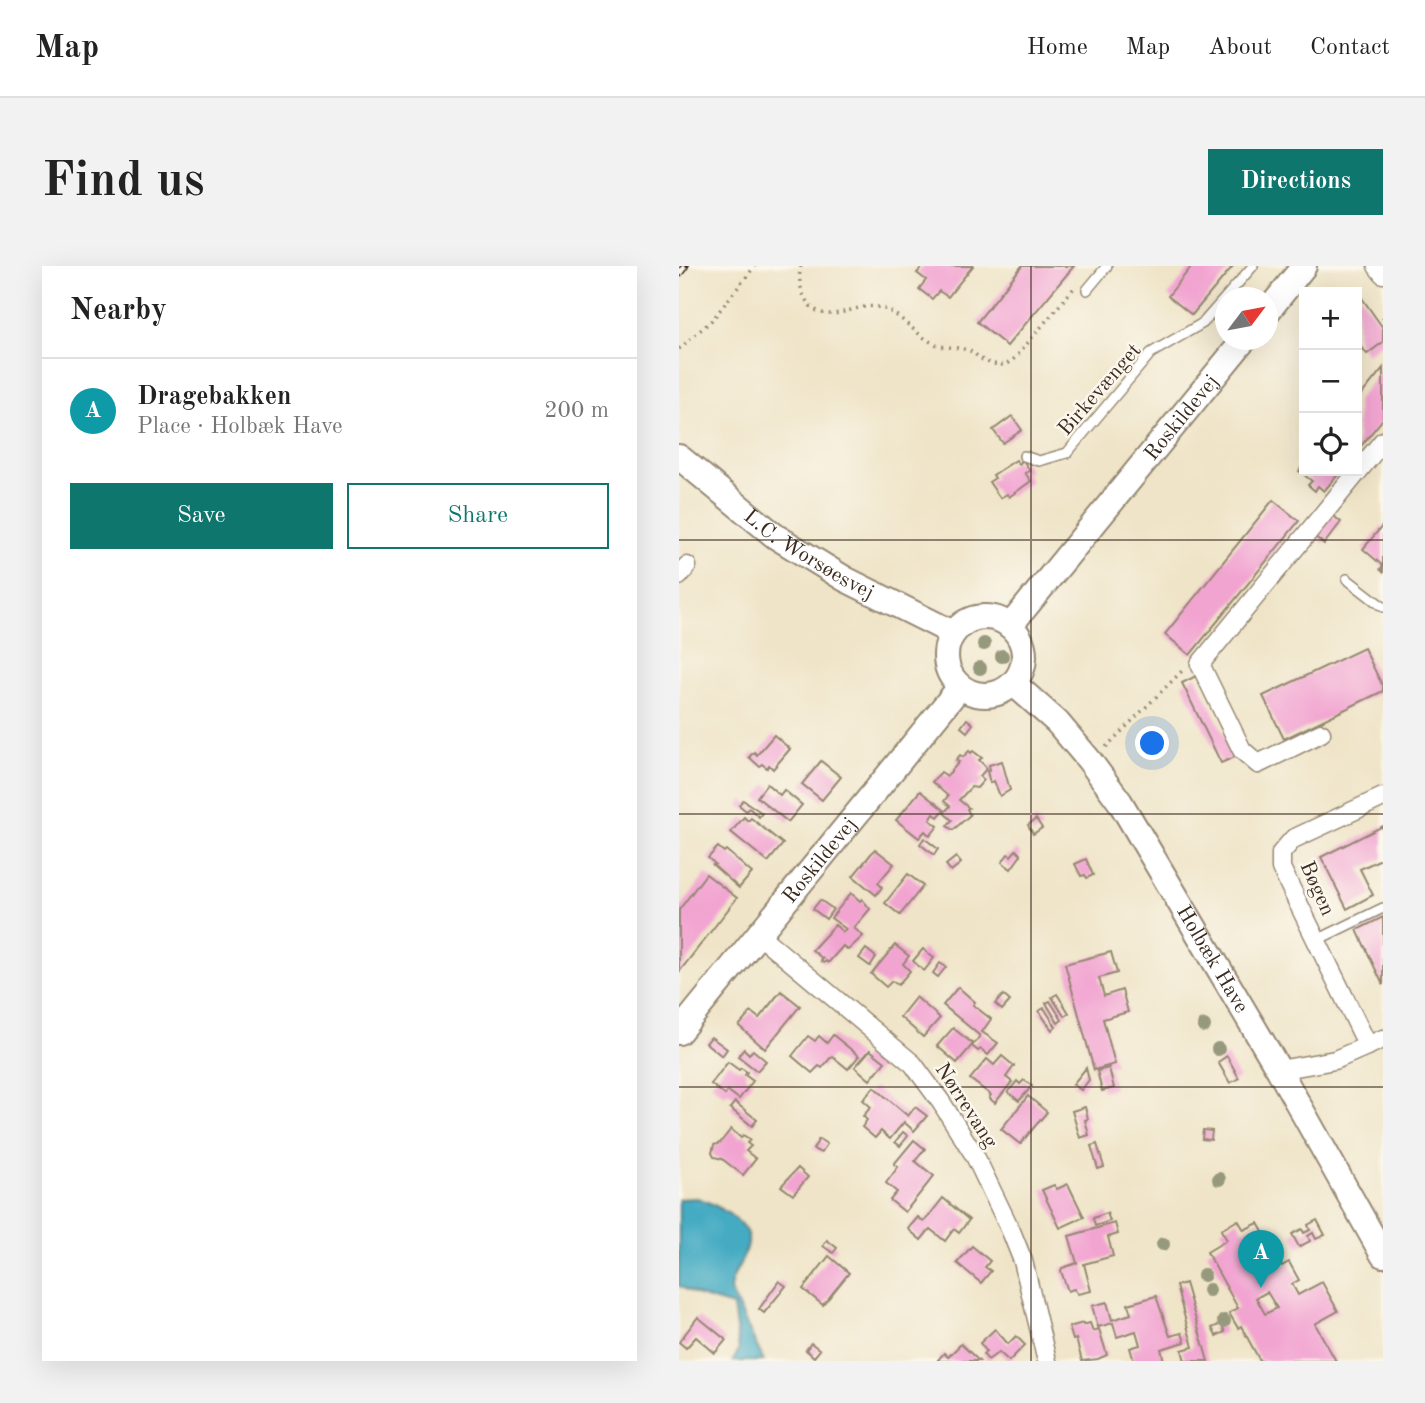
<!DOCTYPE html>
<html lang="en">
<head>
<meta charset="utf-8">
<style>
	:root { --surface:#fff; --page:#f2f2f2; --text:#222; --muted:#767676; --line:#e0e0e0; --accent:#0f766e }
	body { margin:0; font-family:"Old Standard TT",serif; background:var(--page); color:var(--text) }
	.controls { position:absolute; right:21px; top:21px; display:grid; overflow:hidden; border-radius:0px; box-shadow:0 7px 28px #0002 }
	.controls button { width:63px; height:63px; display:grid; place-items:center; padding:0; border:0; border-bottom:2px solid var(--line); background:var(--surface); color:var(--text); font:35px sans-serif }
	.compass { position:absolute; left:536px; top:21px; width:63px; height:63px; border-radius:50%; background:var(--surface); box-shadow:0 7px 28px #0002; rotate:58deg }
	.you { position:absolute; left:474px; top:478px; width:24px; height:24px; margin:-18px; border:5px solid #fff; border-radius:50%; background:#1a73e8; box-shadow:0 0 0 10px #1a73e833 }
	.badge { display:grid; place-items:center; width:46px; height:46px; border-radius:50%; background:var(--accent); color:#fff; font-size:23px; font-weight:700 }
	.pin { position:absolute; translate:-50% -58px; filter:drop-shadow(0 2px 4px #0008) }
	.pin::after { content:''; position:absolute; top:37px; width:24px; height:21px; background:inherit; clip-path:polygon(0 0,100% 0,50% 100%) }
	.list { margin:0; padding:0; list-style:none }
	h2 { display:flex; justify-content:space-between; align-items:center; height:91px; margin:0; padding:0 28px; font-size:30px }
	h2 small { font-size:23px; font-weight:400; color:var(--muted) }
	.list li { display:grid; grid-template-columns:46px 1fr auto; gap:21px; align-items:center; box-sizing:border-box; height:105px; padding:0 28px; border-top:2px solid var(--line) }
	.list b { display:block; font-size:26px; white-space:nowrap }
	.list p { margin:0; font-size:23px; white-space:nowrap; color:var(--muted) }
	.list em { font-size:23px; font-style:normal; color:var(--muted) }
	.actions { display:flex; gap:14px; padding:21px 28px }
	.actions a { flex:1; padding:16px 0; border:2px solid var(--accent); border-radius:0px; text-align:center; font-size:24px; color:var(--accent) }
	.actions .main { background:var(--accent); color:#fff }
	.icon { flex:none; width:38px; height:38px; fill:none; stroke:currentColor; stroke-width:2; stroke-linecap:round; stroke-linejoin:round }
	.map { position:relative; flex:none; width:704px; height:1095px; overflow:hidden; border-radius:0px }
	header { display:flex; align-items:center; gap:42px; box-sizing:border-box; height:98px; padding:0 35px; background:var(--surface); border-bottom:2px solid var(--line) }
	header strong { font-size:33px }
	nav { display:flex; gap:38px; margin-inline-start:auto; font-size:24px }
	.intro { display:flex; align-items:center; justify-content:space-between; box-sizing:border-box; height:168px; padding:0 42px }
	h1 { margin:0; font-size:49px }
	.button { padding:18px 32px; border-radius:0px; background:var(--accent); color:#fff; font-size:24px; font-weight:700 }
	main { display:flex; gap:42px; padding:0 42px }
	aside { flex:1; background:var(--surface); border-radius:0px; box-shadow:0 7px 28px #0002 }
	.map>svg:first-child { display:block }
	.water { fill:#44abc3; stroke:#406a70; stroke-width:2 }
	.building { fill:#f2a4d1; fill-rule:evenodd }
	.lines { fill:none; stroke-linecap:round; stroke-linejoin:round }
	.lane-casing { stroke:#958772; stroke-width:12 }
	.street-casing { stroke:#958772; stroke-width:21 }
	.secondary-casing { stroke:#958772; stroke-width:28 }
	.path { stroke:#958772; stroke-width:3.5; stroke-dasharray:2 5; stroke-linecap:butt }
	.lane { stroke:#fff; stroke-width:9 }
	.street { stroke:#fff; stroke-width:18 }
	.secondary { stroke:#fff; stroke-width:24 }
	.rail-casing { stroke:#3b2a1e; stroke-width:8 }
	.rail { stroke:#fbf7ec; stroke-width:5; stroke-dasharray:16; stroke-linecap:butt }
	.tree { fill:#97997d }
	.grid { fill:none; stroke:#3b2a1e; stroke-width:2; stroke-opacity:0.55 }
	.labels { text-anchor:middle; stroke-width:5; stroke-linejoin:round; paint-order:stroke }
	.street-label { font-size:21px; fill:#3b2a1e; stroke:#fbf7ec }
</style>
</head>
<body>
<header>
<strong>Map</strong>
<nav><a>Home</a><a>Map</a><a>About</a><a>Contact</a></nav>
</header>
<div class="intro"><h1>Find us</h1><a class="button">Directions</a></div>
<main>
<aside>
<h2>Nearby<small></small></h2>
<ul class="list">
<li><span class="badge" style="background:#0f9aa8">A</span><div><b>Dragebakken</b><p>Place · Holbæk Have</p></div><em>200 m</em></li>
</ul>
<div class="actions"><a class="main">Save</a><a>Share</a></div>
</aside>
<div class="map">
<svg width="704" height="1095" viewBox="0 0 704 1095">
	<rect width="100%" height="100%" fill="#fbf7ec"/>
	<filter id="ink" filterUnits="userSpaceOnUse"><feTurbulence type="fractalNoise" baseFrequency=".0143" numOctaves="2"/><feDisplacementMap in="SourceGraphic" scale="14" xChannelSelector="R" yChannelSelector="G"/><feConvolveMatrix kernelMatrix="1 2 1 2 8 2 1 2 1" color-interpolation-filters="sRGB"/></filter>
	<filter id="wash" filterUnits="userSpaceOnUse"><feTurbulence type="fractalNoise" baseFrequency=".00686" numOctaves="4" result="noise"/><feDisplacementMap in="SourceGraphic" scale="28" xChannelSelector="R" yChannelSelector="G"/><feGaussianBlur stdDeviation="1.57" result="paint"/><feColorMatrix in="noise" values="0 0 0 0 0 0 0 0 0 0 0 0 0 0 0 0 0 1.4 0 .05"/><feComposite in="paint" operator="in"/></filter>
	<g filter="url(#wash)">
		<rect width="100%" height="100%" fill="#efe4c7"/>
		<path class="water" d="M18 932C34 937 72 956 69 977 67 994 52 1006 51 1024L85 1095H54L60 1084 54 1040 20 1030 0 1020V933Z"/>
		<g id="blocks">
			<g class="building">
				<path d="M244 0H294L269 31 260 25 253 33 240 23 247 14 238 7Z"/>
				<path d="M343 0H395L328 80 298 56Z"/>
				<path d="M513 0H554L513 49 489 30Z"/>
				<path d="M678 25 704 62V76L688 88 678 74Z"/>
				<path d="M704 102V153L678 185V134Z"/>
				<path d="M333 150 343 164 324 177 314 164Z"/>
				<path d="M337 194 340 198 344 194 351 205 346 207 352 215 330 231 328 228 321 232 310 216 316 212 314 209Z"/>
				<path d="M625 198V205H662L645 225 639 220 636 225 629 219 633 215 620 205Z"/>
				<path d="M594 234 620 255 511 389 486 368Z"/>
				<path d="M651 247 662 256 645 278 634 269Z"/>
				<path d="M704 259V306L701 303 704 300 684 283Z"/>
				<path d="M685 382 704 421V425L605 473 584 430Z"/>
				<path d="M517 410 556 491 542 497 503 417Z"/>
				<path d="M288 453 294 458 288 466 282 461Z"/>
				<path d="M95 469 111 483 94 503 90 499 88 502 83 498 80 500 70 491 75 486 78 489Z"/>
				<path d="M290 485 292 487 294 485 303 492 300 494 308 502 301 510 305 514 298 522 292 521 280 534 290 542 288 543 291 549 274 564 268 560 273 554 265 547 271 540 265 535 269 530 253 516 262 506 268 510 280 496 277 494 281 489 284 491Z"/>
				<path d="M142 495 162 511 143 534 123 518Z"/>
				<path d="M323 495 331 524 321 530 315 515 311 517 308 505 311 504 310 499Z"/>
				<path d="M88 518 101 529 105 524 123 539 109 556 78 531Z"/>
				<path d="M241 525 265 544 259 551 255 548 251 554 259 560 251 570 246 565 240 572 217 554Z"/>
				<path d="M64 534 83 547 80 551 70 542 67 545 60 539Z"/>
				<path d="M65 551 69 555 72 552 104 578 89 596 52 566Z"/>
				<path d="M357 553 363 562 354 568 349 559Z"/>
				<path d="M704 560V592L681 603 694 629 668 643 642 591Z"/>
				<path d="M245 572 259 583 255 589 241 578Z"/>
				<path d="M39 581 45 586 47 584 73 607 60 622 34 599 36 598 29 592Z"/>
				<path d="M196 583 215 598 199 617 203 621 197 629 174 610Z"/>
				<path d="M337 584 342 589 332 603 323 596 329 588 332 590Z"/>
				<path d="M277 591 282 597 272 605 267 599Z"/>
				<path d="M407 593 414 609 408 612 406 609 402 610 396 598Z"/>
				<path d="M27 608 58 632 0 706V644Z"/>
				<path d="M229 608 244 620 221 649 206 637Z"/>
				<path d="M172 627 181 635 183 633 191 643 175 662 184 670 169 684 164 680 149 697 147 695 145 697 142 695 144 693 133 684 156 659 164 666 167 663 152 652Z"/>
				<path d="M141 634 154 643 147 653 134 643Z"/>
				<path d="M704 651V719L678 664Z"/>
				<path d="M216 679 230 690 224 698 231 705 219 719 213 715 207 721 192 708Z"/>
				<path d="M187 683 197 691 191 700 180 692Z"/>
				<path d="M244 683 255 692 245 705 234 695Z"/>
				<path d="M432 686 438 707 420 712 425 730 443 724 449 746 424 753 436 798 415 804 386 698Z"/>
				<path d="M261 697 267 701 259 711 254 707Z"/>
				<path d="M279 721 296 736 294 739 312 753 303 766 319 777 309 789 302 783 299 785 293 780 301 770 264 739Z"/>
				<path d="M102 725 121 740 86 783 60 760 72 746 80 752Z"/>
				<path d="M378 728 390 747 385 750 373 731Z"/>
				<path d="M324 729 331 735 323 744 316 738Z"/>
				<path d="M237 731 261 752 244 771 221 751Z"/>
				<path d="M371 735 383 754 379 757 367 737Z"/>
				<path d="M365 742 377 761 373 764 360 745Z"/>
				<path d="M274 762 294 778 278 797 258 780Z"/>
				<path d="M154 769 180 790 169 803 153 790 143 802 140 800 133 807 113 790 129 770 136 775 140 770 148 777Z"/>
				<path d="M32 771 48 783 43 790 27 777Z"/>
				<path d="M65 783 70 788 74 784 87 795 78 805 59 790Z"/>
				<path d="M191 784 206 796 191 814 176 801Z"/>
				<path d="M323 790 335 800 327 811 333 816 316 837 310 832 312 829 291 813 308 793 315 799Z"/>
				<path d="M548 790 560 812 551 817 539 796Z"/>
				<path d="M49 796 60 804 62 802 68 806 66 809 74 815 60 833 49 825 46 829 32 818Z"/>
				<path d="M407 802 410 814 402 824 394 818Z"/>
				<path d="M430 802 435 822 423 825 418 805Z"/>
				<path d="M345 814 353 820 340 835 329 826 338 815 341 818Z"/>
				<path d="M195 821 229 850 236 841 248 850 235 865 225 856 211 873 202 865 196 872 183 861 188 854 184 850 192 841 184 834Z"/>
				<path d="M349 830 368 846 341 878 322 863Z"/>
				<path d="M56 836 78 854 73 860 51 842Z"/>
				<path d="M406 841 409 853 406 854 410 869 401 872 393 845Z"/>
				<path d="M52 863 62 872 64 869 71 874 68 877 72 880 67 885 77 893 64 909 43 893 35 891 33 887 35 879 41 877Z"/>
				<path d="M524 864 533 865 532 874 523 873Z"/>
				<path d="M224 866 229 870 221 880 216 876Z"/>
				<path d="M140 873 148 878 142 887 134 883Z"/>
				<path d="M235 874 246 883 236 895 255 910 226 946 211 934 218 926 207 917 219 901 215 898Z"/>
				<path d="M418 878 425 901 419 903 412 880Z"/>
				<path d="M119 902 129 911 114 929 102 920Z"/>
				<path d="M389 918 405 951 381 962 363 924 375 919 378 923Z"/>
				<path d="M264 932 290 954 280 967 275 963 266 975 251 963 242 974 229 963 239 951 245 956Z"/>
				<path d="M428 947 431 955 416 960 414 952Z"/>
				<path d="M559 954 565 964 579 957 603 1000 610 996 620 1014 613 1018 619 1029 643 1016 659 1045 636 1058 657 1095H581L562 1060 559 1062 550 1047 559 1042 528 986 548 974 542 964ZM588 1026 598 1042 586 1048 577 1032Z"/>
				<path d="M638 954 646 969 637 973 634 967 629 970 631 975 620 981 613 968 623 963 625 967 631 964 629 959Z"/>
				<path d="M436 957 439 968 429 971 434 990 405 998 412 1025 399 1028 395 1023 389 1025 382 1005 383 1002 398 997 390 970Z"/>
				<path d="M148 974 158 982 154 987 144 980Z"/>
				<path d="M293 980 311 995 306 1001 312 1005 302 1017 278 997Z"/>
				<path d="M150 990 170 1007 144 1039 124 1023Z"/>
				<path d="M100 1015 107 1020 85 1047 80 1043Z"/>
				<path d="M506 1017 529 1095H506L503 1084 514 1081 497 1020Z"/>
				<path d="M477 1030 491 1070 503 1067 506 1076 482 1083 485 1095H455L451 1082 461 1079 457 1065 438 1071 434 1057 419 1061 413 1040 428 1036 433 1054 452 1048 449 1038Z"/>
				<path d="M19 1051 47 1074 36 1087 17 1071 7 1082 0 1076Z"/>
				<path d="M404 1057V1059L411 1057 414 1065 420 1063 428 1089 419 1093 403 1095 397 1073 394 1074 390 1061Z"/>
				<path d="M542 1058 546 1066 537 1070 533 1062Z"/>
				<path d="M316 1063 329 1078 337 1070 346 1079 330 1095 320 1086 309 1094 304 1088 307 1085 301 1077Z"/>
				<path d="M132 1077 141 1084 135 1091 127 1084Z"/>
				<path d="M282 1078 300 1095H258L265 1087 269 1091Z"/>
			</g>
		</g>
	</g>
	<g filter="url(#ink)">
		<use href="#blocks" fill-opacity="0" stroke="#958772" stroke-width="2"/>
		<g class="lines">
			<g class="lane-casing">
				<g id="lane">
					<path d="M408 24 428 0"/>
					<path d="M345 190 360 195 388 187 472 87 524 57 574 0"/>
					<path d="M668 313 704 341"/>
					<path d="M638 674 704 642"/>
				</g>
			</g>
			<g class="street-casing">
				<g id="street">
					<path d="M698 0 704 8"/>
					<path d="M0 310 8 300"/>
					<path d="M642 467 579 498 563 484 521 398 704 175"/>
					<path d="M80 669 234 798 262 836 296 890 332 965 344 995 368 1095"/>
					<path d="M689 780 602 602V587L614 573 704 531"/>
					<path d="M600 804 656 794 704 773"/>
				</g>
			</g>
			<g class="secondary-casing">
				<g id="secondary">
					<path d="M589 45 625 0"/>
					<path id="s1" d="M0 191 96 270 166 313 274 367"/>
					<circle cx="306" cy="390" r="39"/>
					<path id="s2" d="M331 360 565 74"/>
					<path id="s3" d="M334 417 378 456 410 494 441 536 600 804 704 989"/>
					<path id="s4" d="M0 766 281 421"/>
				</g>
			</g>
			<g class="path">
				<path d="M122 0C118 13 123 35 135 43 155 57 176 37 198 41 220 45 233 66 252 76 263 83 276 80 288 84 294 85 297 90 302 93 310 98 318 99 327 99L336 92 395 22"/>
				<path d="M704 51V52"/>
				<path d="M0 83 33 54 76 0"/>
				<path d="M427 481 505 403"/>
			</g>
			<use href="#lane" class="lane"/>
			<use href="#street" class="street"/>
			<use href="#secondary" class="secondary"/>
			<g class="rail-casing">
				<path id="rail" d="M0 8 6 0"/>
			</g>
			<use href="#rail" class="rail"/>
		</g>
		<g class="tree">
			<circle cx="305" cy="378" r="7"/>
			<circle cx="323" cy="390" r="7"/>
			<circle cx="301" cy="402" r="7"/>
			<circle cx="525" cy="760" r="7"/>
			<circle cx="539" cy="783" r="7"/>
			<circle cx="540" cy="913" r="7"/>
			<circle cx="484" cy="978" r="7"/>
			<circle cx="525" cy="1009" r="7"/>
			<circle cx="530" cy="1024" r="7"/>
			<circle cx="545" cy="1055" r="7"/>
		</g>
	</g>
	<path class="grid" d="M352 0V1095M0 274H704M0 548H704M0 821H704"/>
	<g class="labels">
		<g class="street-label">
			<text transform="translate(420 123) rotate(-49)" y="7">Birkevænget</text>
			<text dy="7" stroke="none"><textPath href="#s2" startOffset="270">Roskildevej</textPath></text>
			<text dy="7" stroke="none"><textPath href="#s1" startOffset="163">L.C. Worsøesvej</textPath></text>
			<text dy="7" stroke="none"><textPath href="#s4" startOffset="222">Roskildevej</textPath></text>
			<text transform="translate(639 622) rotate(66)" y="7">Bøgen</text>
			<text dy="7" stroke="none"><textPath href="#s3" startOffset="343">Holbæk Have</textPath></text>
			<text transform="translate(288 839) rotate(57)" y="7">Nørrevang</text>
		</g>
	</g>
</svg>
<div class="controls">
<button>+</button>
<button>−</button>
<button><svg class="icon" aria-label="locate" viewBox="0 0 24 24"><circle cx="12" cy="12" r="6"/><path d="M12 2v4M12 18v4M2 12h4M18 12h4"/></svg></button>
</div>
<svg class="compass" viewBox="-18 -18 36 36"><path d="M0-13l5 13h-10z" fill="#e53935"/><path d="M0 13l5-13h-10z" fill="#767676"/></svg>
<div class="you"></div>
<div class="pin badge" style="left:582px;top:1022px;background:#0f9aa8">A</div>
</div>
</main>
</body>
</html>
